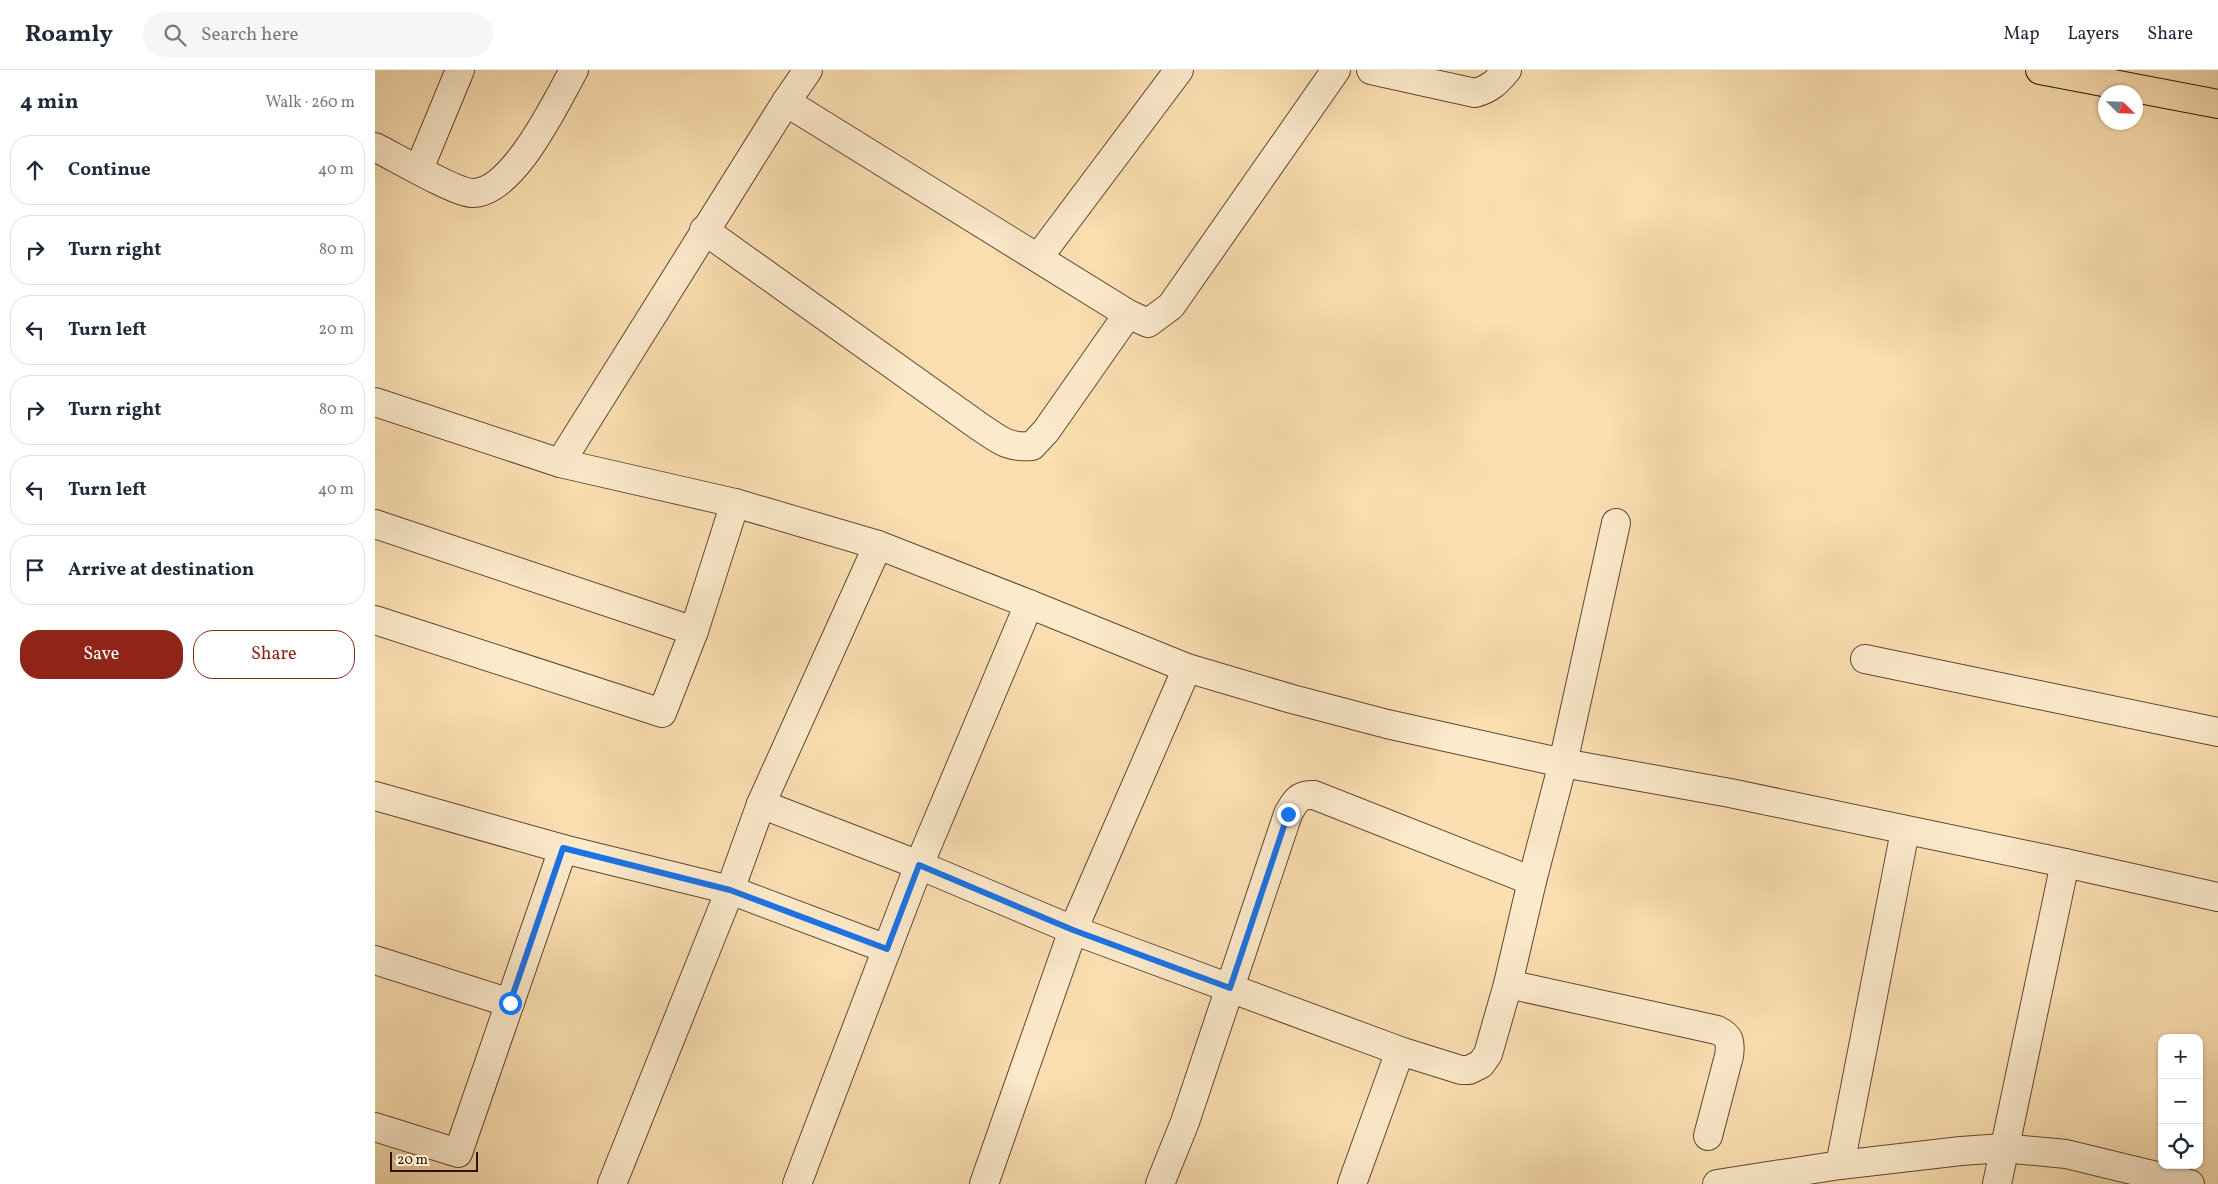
<!DOCTYPE html>
<html lang="en">
<head>
<meta charset="utf-8">
<style>
	:root { --surface:#fff; --page:#f6f6f7; --text:#1f2937; --muted:#747a83; --line:#e0e1e3; --accent:#8f2418 }
	body { margin:0; font-family:Vollkorn,serif; background:var(--page); color:var(--text) }
	.controls { position:absolute; right:15px; bottom:15px; display:grid; overflow:hidden; border-radius:10px; box-shadow:0 1px 4px #0004 }
	.controls button { width:45px; height:45px; display:grid; place-items:center; padding:0; border:0; border-bottom:1px solid var(--line); background:var(--surface); color:var(--text); font:25px sans-serif }
	.compass { position:absolute; left:1723px; top:15px; width:45px; height:45px; border-radius:50%; background:var(--surface); box-shadow:0 1px 4px #0004; rotate:113deg }
	.scale { position:absolute; left:15px; bottom:12px; width:88px; box-sizing:border-box; padding-left:5px; border:2px solid #2b1409; border-top:0; font-size:14px; line-height:18px; white-space:nowrap; color:#2b1409; -webkit-text-stroke:4px #fceacc; paint-order:stroke }
	.stop { position:absolute; width:15px; height:15px; margin:-11px; border:4px solid #1a73e8; border-radius:50%; background:#fff }
	.stop.end { background:#1a73e8; border-color:#fff; box-shadow:0 1px 5px #0008 }
	.list { margin:0; padding:0; list-style:none }
	h2 { display:flex; justify-content:space-between; align-items:center; height:65px; margin:0; padding:0 20px; font-size:21px }
	h2 small { font-size:16px; font-weight:400; color:var(--muted) }
	.list li { display:grid; grid-template-columns:32px 1fr auto; gap:15px; align-items:center; box-sizing:border-box; height:70px; margin:0 10px 10px; padding:0 10px; border:1px solid var(--line); border-radius:20px }
	.list b { display:block; font-size:19px; white-space:nowrap }
	.list em { font-size:16px; font-style:normal; color:var(--muted) }
	.actions { display:flex; gap:10px; padding:15px 20px }
	.actions a { flex:1; padding:11px 0; border:1px solid var(--accent); border-radius:20px; text-align:center; font-size:18px; color:var(--accent) }
	.actions .main { background:var(--accent); color:#fff }
	.icon { flex:none; width:28px; height:28px; fill:none; stroke:currentColor; stroke-width:2; stroke-linecap:round; stroke-linejoin:round }
	.map { position:relative; flex:none; width:1843px; height:1114px; overflow:hidden }
	header { display:flex; align-items:center; gap:30px; box-sizing:border-box; height:70px; padding:0 25px; background:var(--surface); border-bottom:1px solid var(--line) }
	header strong { font-size:24px }
	nav { display:flex; gap:28px; margin-inline-start:auto; font-size:18px }
	.search { width:350px; height:45px; background:var(--page); display:flex; align-items:center; gap:12px; box-sizing:border-box; padding:0 18px; border-radius:28px; color:var(--muted); font-size:19px }
	main { display:flex }
	aside { flex:1; background:var(--surface) }
	.map>svg:first-child { display:block }
	.lines { fill:none; stroke-linecap:round; stroke-linejoin:round }
	.minor-casing { stroke:#5f4733; stroke-width:30 }
	.major-casing { stroke:#2b1409; stroke-width:30 }
	.minor { stroke:#fceacc; stroke-width:28 }
	.major { stroke:#fbdfb1; stroke-width:28 }
	.route { stroke:#1a73e8; stroke-width:6 }
</style>
</head>
<body>
<header>
<strong>Roamly</strong>
<div class="search"><svg class="icon" aria-label="search" viewBox="0 0 24 24"><circle cx="10" cy="10" r="6"/><path d="M15 15l6 6"/></svg>Search here</div>
<nav><a>Map</a><a>Layers</a><a>Share</a></nav>
</header>
<main>
<aside>
<h2>4 min<small>Walk · 260 m</small></h2>
<ul class="list">
<li><svg class="icon" aria-label="ahead" viewBox="0 0 24 24"><path d="M12 20V5M6 11l6-6 6 6"/></svg><div><b>Continue</b></div><em>40 m</em></li>
<li><svg class="icon" aria-label="right" viewBox="0 0 24 24"><path d="M7 20v-9h11M14 6l5 5-5 5"/></svg><div><b>Turn right</b></div><em>80 m</em></li>
<li><svg class="icon" aria-label="left" viewBox="0 0 24 24"><path d="M17 20v-9H6M10 6l-5 5 5 5"/></svg><div><b>Turn left</b></div><em>20 m</em></li>
<li><svg class="icon" aria-label="right" viewBox="0 0 24 24"><path d="M7 20v-9h11M14 6l5 5-5 5"/></svg><div><b>Turn right</b></div><em>80 m</em></li>
<li><svg class="icon" aria-label="left" viewBox="0 0 24 24"><path d="M17 20v-9H6M10 6l-5 5 5 5"/></svg><div><b>Turn left</b></div><em>40 m</em></li>
<li><svg class="icon" aria-label="arrive" viewBox="0 0 24 24"><path d="M6 21V4h12l-3 4 3 4H6"/></svg><div><b>Arrive at destination</b></div></li>
</ul>
<div class="actions"><a class="main">Save</a><a>Share</a></div>
</aside>
<div class="map">
<svg width="1843" height="1114" viewBox="0 0 1843 1114">
	<rect width="100%" height="100%" fill="#fbdfb1"/>
	<filter id="stains"><feTurbulence type="fractalNoise" baseFrequency=".004" numOctaves="4"/><feColorMatrix values="0 0 0 0 .2 0 0 0 0 .09 0 0 0 0 .02 0 0 0 .5 -.17"/></filter>
	<radialGradient id="worn" r=".72"><stop offset=".6" stop-color="#630" stop-opacity="0"/><stop offset="1" stop-color="#630" stop-opacity=".3"/></radialGradient>
	<g class="lines">
		<g class="minor-casing">
			<g id="minor">
				<path d="M996 0 1100 23C1115 19 1122 12 1132 0"/>
				<path d="M411 32 753 244 773 253 796 236 961 0"/>
				<path d="M0 77C20 87 79 122 97 123 138 124 181 32 199 0"/>
				<path d="M44 99 85 0"/>
				<path d="M329 160 605 357C625 370 632 378 657 376L671 361 753 244"/>
				<path d="M663 188 804 0"/>
				<path d="M0 332 185 393 360 433 503 475 654 534 812 598 917 629 1012 654 1188 693 1355 723 1690 793 1843 827"/>
				<path d="M185 393 411 32 433 0"/>
				<path d="M0 454 319 561"/>
				<path d="M0 550 287 643 319 561 360 433"/>
				<path d="M1490 589 1843 662"/>
				<path d="M0 726 188 779 355 820 512 879"/>
				<path d="M386 734 544 795 698 860 1025 981 1086 1000H1094L1106 994 1113 984 1133 914 1157 811 1188 693 1241 453"/>
				<path d="M0 890 135 933"/>
				<path d="M1133 914 1342 960C1355 966 1356 972 1354 986L1333 1066"/>
				<path d="M0 1057 83 1083 188 779"/>
				<path d="M1465 1095 1530 761"/>
				<path d="M237 1114 355 820 386 734 503 475"/>
				<path d="M422 1114 544 795 654 534"/>
				<path d="M609 1114 698 860 812 598"/>
				<path d="M785 1114 810 1052 913 744C920 731 924 724 939 725L1157 811"/>
				<path d="M977 1114 1025 981"/>
				<path d="M1342 1114 1465 1095 1586 1081 1628 1078 1691 1084 1815 1114"/>
				<path d="M1622 1114 1690 793"/>
			</g>
		</g>
		<g class="major-casing">
			<path id="major" d="M1665 0 1843 34"/>
		</g>
		<use href="#minor" class="minor"/>
		<use href="#major" class="major"/>
	</g>
	<g class="lines">
		<path class="route" d="M135 933 188 778 355 820 512 879 544 795 698 860 855 918 913 744"/>
	</g>
	<rect width="100%" height="100%" filter="url(#stains)"/>
	<rect width="100%" height="100%" fill="url(#worn)"/>
</svg>
<div class="controls">
<button>+</button>
<button>−</button>
<button><svg class="icon" aria-label="locate" viewBox="0 0 24 24"><circle cx="12" cy="12" r="6"/><path d="M12 2v4M12 18v4M2 12h4M18 12h4"/></svg></button>
</div>
<svg class="compass" viewBox="-18 -18 36 36"><path d="M0-13l5 13h-10z" fill="#e53935"/><path d="M0 13l5-13h-10z" fill="#747a83"/></svg>
<div class="scale">20 m</div>
<div class="stop" style="left:135px;top:933px"></div>
<div class="stop end" style="left:913px;top:744px"></div>
</div>
</main>
</body>
</html>
